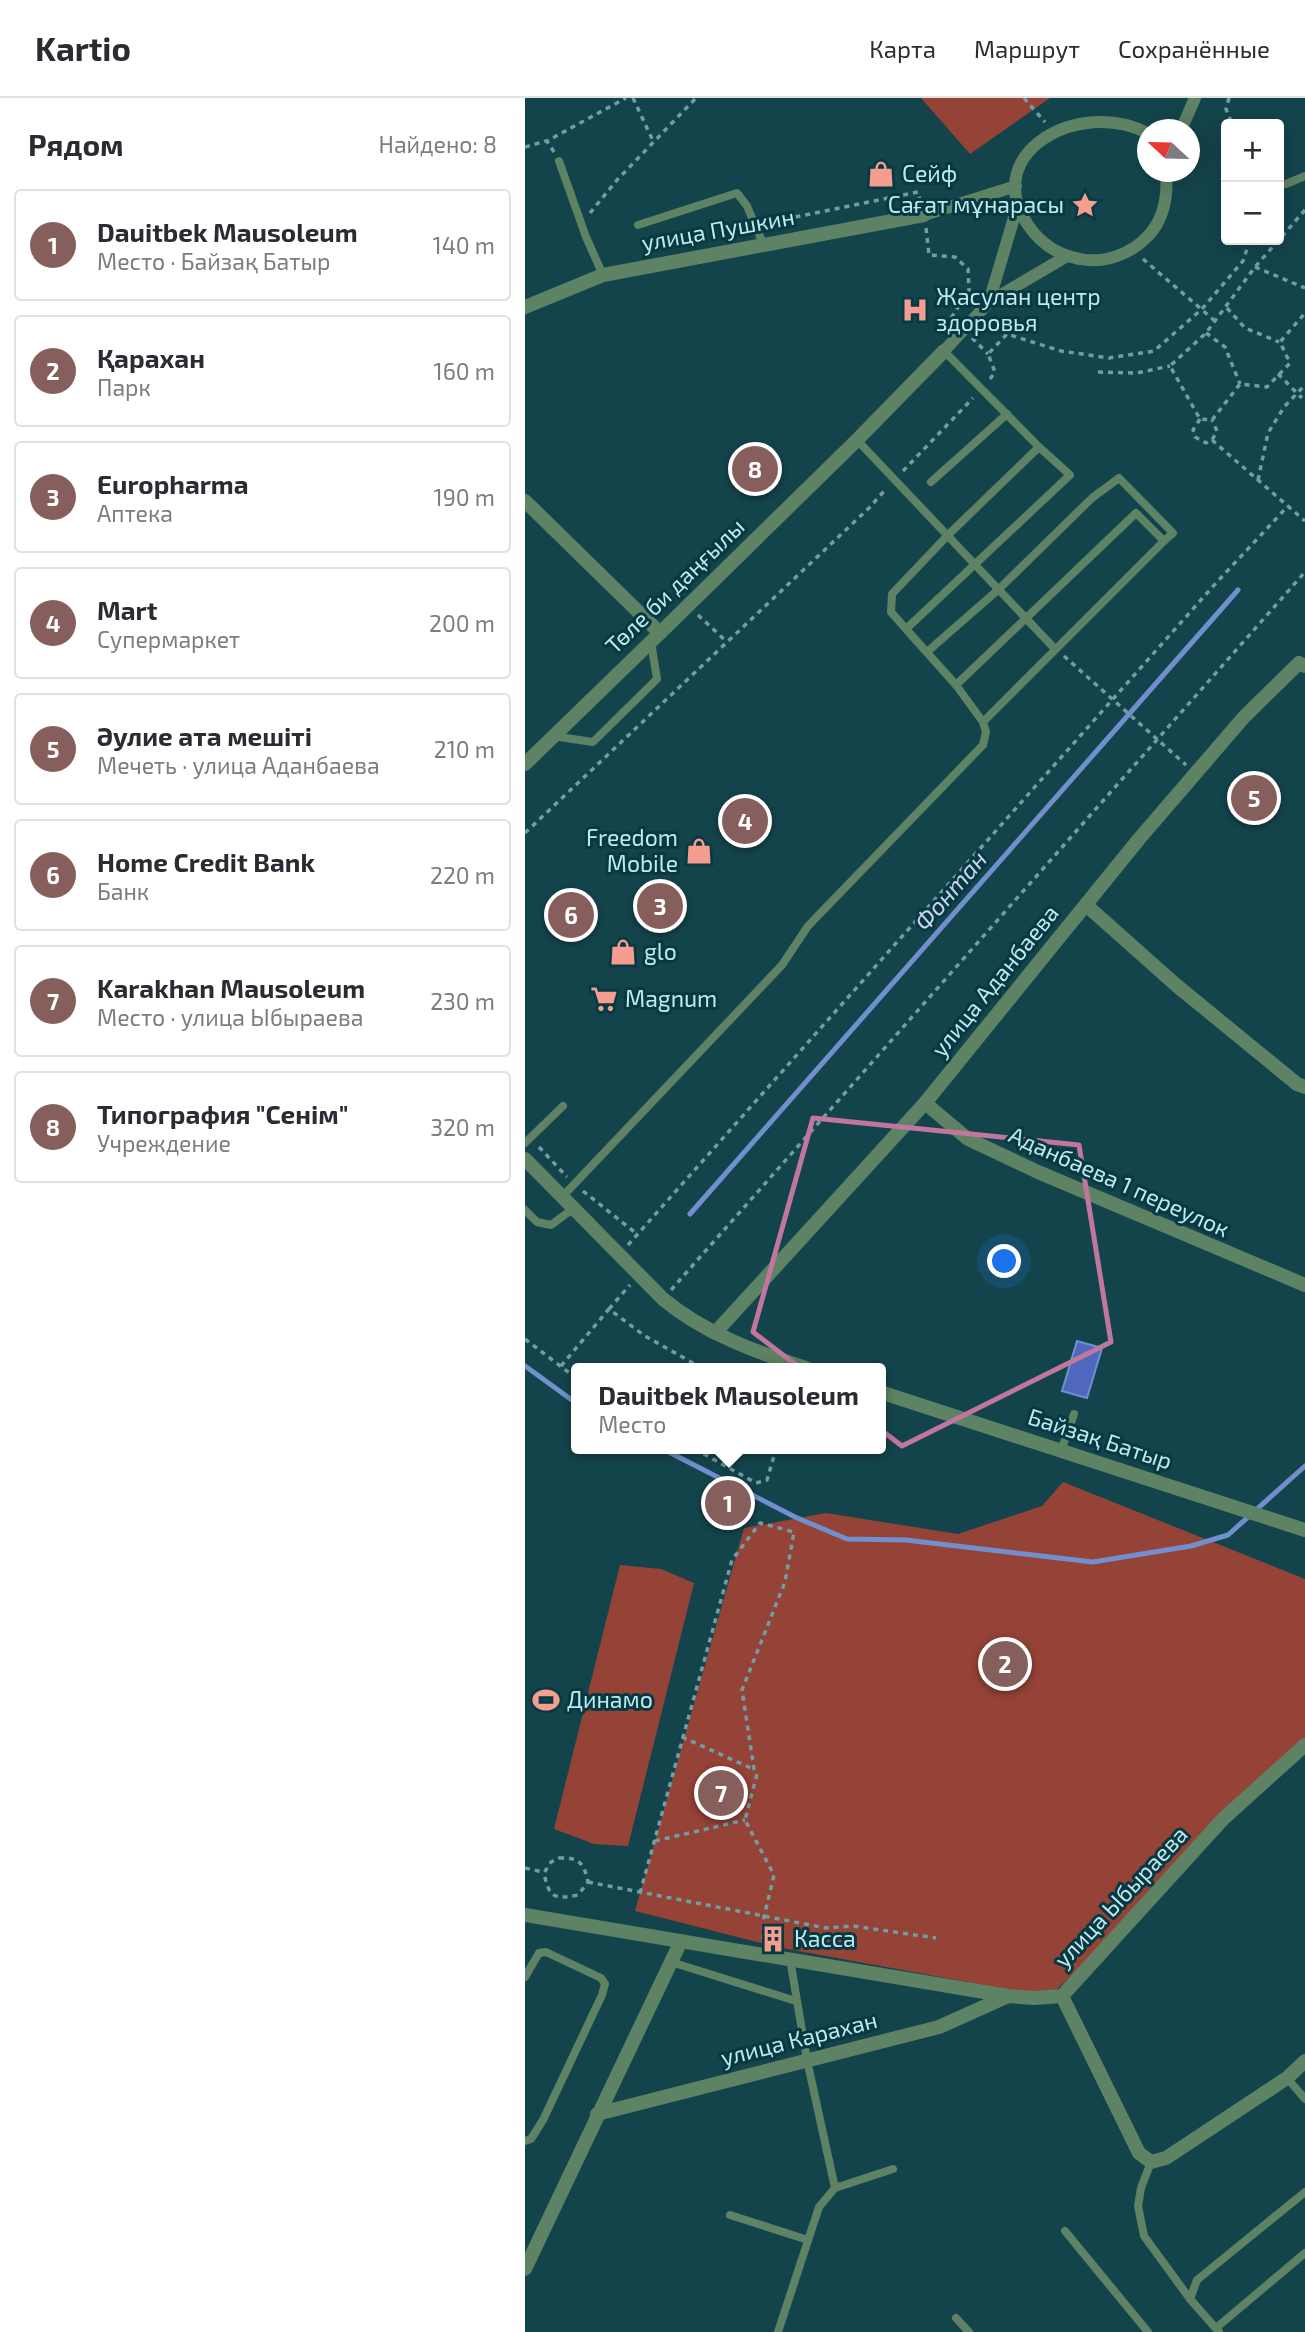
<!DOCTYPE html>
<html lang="ru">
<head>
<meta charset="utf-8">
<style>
	:root { --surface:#fff; --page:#f7f7f7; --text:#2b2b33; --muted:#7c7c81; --line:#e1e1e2; --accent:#865e5c }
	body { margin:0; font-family:"Exo 2",sans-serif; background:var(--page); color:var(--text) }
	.controls { position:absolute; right:21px; top:21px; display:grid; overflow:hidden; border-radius:7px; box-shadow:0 4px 18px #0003 }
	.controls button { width:63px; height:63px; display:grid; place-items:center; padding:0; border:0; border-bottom:2px solid var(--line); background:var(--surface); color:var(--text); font:35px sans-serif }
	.compass { position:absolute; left:612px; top:21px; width:63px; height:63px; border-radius:50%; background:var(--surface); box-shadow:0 4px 18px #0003; rotate:292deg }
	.you { position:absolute; left:480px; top:1164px; width:24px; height:24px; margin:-18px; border:5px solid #fff; border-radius:50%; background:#1a73e8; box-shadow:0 0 0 10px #1a73e833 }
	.badge { display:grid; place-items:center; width:46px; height:46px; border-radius:50%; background:var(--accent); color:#fff; font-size:23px; font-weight:700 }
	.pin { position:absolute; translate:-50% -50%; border:4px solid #fff; box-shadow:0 2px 7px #0006 }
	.popup { position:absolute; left:46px; top:1265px; width:315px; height:91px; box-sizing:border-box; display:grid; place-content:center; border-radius:7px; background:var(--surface); filter:drop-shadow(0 2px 5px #0005); font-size:23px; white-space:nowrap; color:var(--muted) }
	.popup b { font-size:26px; color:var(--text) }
	.popup::after { content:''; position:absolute; left:50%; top:100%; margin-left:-14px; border:14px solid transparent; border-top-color:var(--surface) }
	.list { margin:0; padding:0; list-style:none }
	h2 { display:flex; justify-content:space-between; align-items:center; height:91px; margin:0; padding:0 28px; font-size:30px }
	h2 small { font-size:23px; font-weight:400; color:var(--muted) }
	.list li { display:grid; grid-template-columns:46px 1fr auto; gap:21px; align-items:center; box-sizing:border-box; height:112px; margin:0 14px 14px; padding:0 14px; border:2px solid var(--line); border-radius:7px }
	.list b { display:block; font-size:26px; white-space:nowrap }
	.list p { margin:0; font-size:23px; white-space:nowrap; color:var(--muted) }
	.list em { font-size:23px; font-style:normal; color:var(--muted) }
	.map { position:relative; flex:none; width:780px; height:2234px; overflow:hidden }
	header { display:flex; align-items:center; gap:42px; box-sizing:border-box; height:98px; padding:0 35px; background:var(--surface); border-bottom:2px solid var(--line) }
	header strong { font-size:33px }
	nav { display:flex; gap:38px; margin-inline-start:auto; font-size:24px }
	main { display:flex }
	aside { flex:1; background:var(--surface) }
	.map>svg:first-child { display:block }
	.park { fill:#954237 }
	.water { fill:#4f68be; stroke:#718fcd; stroke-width:2 }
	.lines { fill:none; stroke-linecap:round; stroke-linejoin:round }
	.stream { stroke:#718fcd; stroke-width:5 }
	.path { stroke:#719da4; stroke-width:3.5; stroke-dasharray:5 5; stroke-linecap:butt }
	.service { stroke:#5d8264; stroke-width:8 }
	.pedestrian { stroke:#5d8264; stroke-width:12 }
	.minor { stroke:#5d8264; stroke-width:14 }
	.tertiary { stroke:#5d8264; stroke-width:14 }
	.marked { fill:none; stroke:#c1769e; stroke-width:5; stroke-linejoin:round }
	.labels { text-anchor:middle; stroke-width:6; stroke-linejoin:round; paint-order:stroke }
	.poi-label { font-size:23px; fill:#c0e9f0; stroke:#063941; text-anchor:start }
	.street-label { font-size:23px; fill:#c0e9f0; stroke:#063941 }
	.water-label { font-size:24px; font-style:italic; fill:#ccd5ec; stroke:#063941 }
</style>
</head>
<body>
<header>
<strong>Kartio</strong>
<nav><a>Карта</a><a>Маршрут</a><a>Сохранённые</a></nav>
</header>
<main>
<aside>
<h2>Рядом<small>Найдено: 8</small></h2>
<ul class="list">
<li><span class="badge">1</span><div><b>Dauitbek Mausoleum</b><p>Место · Байзақ Батыр</p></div><em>140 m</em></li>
<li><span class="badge">2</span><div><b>Қарахан</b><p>Парк</p></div><em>160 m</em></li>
<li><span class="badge">3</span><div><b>Europharma</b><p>Аптека</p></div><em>190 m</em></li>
<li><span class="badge">4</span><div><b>Mart</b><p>Супермаркет</p></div><em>200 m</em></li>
<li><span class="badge">5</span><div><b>Әулие ата мешіті</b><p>Мечеть · улица Аданбаева</p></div><em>210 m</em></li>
<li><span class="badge">6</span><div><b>Home Credit Bank</b><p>Банк</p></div><em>220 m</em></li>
<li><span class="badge">7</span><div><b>Karakhan Mausoleum</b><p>Место · улица Ыбыраева</p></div><em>230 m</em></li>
<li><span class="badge">8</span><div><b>Типография &quot;Сенім&quot;</b><p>Учреждение</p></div><em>320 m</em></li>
</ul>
</aside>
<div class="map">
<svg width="780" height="2234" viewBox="0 0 780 2234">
	<rect width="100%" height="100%" fill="#14444b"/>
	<g class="park">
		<path d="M396 0H525L445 56Z"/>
		<path d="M538 1384 780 1481V1651L524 1899 252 1849 110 1813 219 1430 301 1415 433 1436 517 1408Z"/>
		<path d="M95 1467 136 1471 169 1485 103 1748 69 1746 29 1731Z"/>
	</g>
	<path class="water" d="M552 1243 577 1250 562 1300 537 1293Z"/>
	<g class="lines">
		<g class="stream">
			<path d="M165 1116 713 492"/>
			<path d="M0 1268 51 1305"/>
			<path d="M138 1351 270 1419 322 1441 381 1442 568 1464 666 1448 703 1437 780 1368"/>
		</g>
		<g class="path">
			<path d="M108 0 129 45"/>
			<path d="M499 0 520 24"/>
			<path d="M704 0 701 11 707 26"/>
			<path d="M0 49 21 43"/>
			<path d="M29 54 22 43 101 0"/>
			<path d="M780 112 730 169 681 235 645 268 675 321 687 322 715 286 742 289 765 265 755 244 780 215"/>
			<path d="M65 115 92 82 171 0"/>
			<path d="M241 125 393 94 395 102"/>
			<path d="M401 130 404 157 430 159 443 171 444 192 426 220 429 222"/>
			<path d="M618 161 690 223"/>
			<path d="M730 169 780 190"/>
			<path d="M702 210 720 230 754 244"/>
			<path d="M681 235 700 249 715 286"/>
			<path d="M447 240 463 256"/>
			<path d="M573 274 612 275 645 268"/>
			<path d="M753 276 777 300"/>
			<path d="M465 281 470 274 463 256 482 236 536 253 584 260 629 253 677 211 718 163 725 142"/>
			<path d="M675 321 668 332 670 339 681 345 687 342 692 333 687 322"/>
			<path d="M687 342 780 423"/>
			<path d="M378 373 448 300"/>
			<path d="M733 382 743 335 759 309 780 287"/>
			<path d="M173 517 202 544"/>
			<path d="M539 558 661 667"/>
			<path d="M0 735 344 410 361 391"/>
			<path d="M14 1049 42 1079"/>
			<path d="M58 1093 112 1136"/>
			<path d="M103 1147 691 485 763 408"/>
			<path d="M146 1192 780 474"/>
			<path d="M84 1211 105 1187"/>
			<path d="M0 1241 51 1280"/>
			<path d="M36 1268 84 1211 120 1238 177 1270"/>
			<path d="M170 1351 231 1385 242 1382 251 1351"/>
			<path d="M157 1639 228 1671"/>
			<path d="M130 1743 220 1722"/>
			<path d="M34 1760C54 1759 59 1765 63 1784L53 1797C28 1802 24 1799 19 1775L26 1764Z"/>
			<path d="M0 1770 18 1774"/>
			<path d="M63 1784 301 1830 328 1828 411 1840"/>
			<path d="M115 1795 207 1462 235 1425 269 1434 260 1484 217 1592 229 1671 232 1676 220 1722 249 1777 239 1819 238 1842"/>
		</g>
		<g class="service">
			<path d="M34 63 61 139 78 177"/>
			<path d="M761 86 780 78"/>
			<path d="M113 127 212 95 222 108 239 148"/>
			<path d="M419 253 514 349"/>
			<path d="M332 342 530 551"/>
			<path d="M406 384 482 316"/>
			<path d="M402 554 474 491 567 400 594 380 648 435 639 443"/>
			<path d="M431 587 611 415 639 443 458 624"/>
			<path d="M27 638 68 644 132 581 126 544"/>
			<path d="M0 1045 38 1008"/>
			<path d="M38 1098 257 867 283 828 458 647 461 634 458 624 431 587 381 531 545 377 514 349 423 437 367 496 366 514 381 531"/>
			<path d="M0 1112 12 1124 26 1127 49 1110"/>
			<path d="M536 1353 549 1316"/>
			<path d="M265 1861 282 1962 310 2090"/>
			<path d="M146 1864 271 1903"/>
			<path d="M0 1879 14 1855 21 1854 76 1880 80 1886 77 1897 18 2022 6 2041 0 2043"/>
			<path d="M762 1980 780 2001"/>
			<path d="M626 2064 616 2090 613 2108 619 2138 665 2201"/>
			<path d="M205 2117 283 2142"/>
			<path d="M540 2133 623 2234"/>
			<path d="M431 2220 444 2234"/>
			<path d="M691 2230 780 2155"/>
			<path d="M253 2234 294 2109 310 2090 368 2071"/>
			<path d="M694 2234 665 2201 672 2182 780 2094"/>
		</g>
		<g class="pedestrian">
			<path d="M656 32 670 0"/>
			<path d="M622 35C555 0 454 54 503 127 515 145 533 157 555 161 579 166 606 156 623 138 640 120 643 97 641 74"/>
			<path d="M399 117 491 88"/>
			<path d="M464 204 493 106"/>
			<path d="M419 253 464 204 542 158"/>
		</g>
		<g class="minor">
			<path d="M0 209 78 177 399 117"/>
			<path d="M135 535 332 342 419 253"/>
			<path d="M561 807 651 887 772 986 780 989"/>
			<path d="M400 1005 443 1041 513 1074 780 1187"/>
			<path d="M190 1235 400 1005 614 741 719 619 774 565 780 568"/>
			<path d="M0 1817 483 1898 509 1900 537 1898 698 1721 780 1647"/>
			<path d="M537 1898 614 2055 626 2064 641 2060 762 1980 780 1963"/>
			<path d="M72 2016 414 1929 483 1898"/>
			<path d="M0 2171 156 1843"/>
		</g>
		<g class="tertiary">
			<path d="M0 403 135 535 0 666"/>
			<path d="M0 1061 138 1201C179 1235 230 1254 281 1270"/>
			<path d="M355 1294 780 1432"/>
		</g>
	</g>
	<path class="marked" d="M288 1020 554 1047 586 1244 377 1348 228 1234Z"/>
	<defs>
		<g id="shop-bare" transform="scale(2.1)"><path d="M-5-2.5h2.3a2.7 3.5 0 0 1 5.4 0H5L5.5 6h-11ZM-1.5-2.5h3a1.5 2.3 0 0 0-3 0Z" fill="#f59d8f" stroke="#063941" stroke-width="2.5" paint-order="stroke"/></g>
		<g id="sight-bare" transform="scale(2.1)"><path d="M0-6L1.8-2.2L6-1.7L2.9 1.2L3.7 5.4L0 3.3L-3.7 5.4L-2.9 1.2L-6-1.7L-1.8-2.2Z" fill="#f59d8f" stroke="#063941" stroke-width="2.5" paint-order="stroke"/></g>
		<g id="hospital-bare" transform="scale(2.1)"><path d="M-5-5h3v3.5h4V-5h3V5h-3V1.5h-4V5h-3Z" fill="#f59d8f" stroke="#063941" stroke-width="2.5" paint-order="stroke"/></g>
		<g id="supermarket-bare" transform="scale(2.1)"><path d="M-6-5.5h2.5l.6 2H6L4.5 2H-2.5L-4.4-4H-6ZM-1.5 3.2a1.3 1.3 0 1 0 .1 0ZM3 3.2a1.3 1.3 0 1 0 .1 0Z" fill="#f59d8f" stroke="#063941" stroke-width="2.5" paint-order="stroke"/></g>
		<g id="stadium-bare" transform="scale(2.1)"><path d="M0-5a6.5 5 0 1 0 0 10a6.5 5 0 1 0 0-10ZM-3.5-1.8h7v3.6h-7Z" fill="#f59d8f" stroke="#063941" stroke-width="2.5" paint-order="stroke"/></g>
		<g id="building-bare" transform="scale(2.1)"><path d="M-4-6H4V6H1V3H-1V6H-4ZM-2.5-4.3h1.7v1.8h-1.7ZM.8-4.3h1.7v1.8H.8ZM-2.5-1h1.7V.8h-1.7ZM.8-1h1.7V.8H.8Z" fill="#f59d8f" stroke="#063941" stroke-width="2.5" paint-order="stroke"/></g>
	</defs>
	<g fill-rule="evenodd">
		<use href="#shop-bare" x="356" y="76"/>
		<use href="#sight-bare" x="560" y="107"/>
		<use href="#hospital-bare" x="390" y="212"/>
		<use href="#shop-bare" x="174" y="753"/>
		<use href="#shop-bare" x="98" y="854"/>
		<use href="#supermarket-bare" x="79" y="901"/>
		<use href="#stadium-bare" x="21" y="1602"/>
		<use href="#building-bare" x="248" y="1841"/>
	</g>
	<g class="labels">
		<g class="poi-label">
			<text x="377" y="84">Сейф</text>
			<text x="539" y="115" text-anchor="end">Сағат мұнарасы</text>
			<text x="411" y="207">Жасулан центр<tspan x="411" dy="26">здоровья</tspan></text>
			<text x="153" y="748" text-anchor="end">Freedom<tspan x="153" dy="26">Mobile</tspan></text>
			<text x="119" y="862">glo</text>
			<text x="100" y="909">Magnum</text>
			<text x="42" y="1610">Динамо</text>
			<text x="269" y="1849">Касса</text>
		</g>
		<g class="street-label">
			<text transform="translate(193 132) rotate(-10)" y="8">улица Пушкин</text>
			<text transform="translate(150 488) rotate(-44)" y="8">Төле би даңғылы</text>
			<text transform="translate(470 883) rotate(-51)" y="8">улица Аданбаева</text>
			<text transform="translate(594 1084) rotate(24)" y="8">Аданбаева 1 переулок</text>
			<text transform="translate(575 1341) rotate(18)" y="8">Байзақ Батыр</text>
			<text transform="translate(596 1799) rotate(-47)" y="8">улица Ыбыраева</text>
			<text transform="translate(274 1941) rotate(-14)" y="8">улица Карахан</text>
		</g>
		<g class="water-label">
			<text transform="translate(426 793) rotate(-49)" y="8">Фонтан</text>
		</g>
	</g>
</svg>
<div class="controls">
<button>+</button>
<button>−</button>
</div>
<svg class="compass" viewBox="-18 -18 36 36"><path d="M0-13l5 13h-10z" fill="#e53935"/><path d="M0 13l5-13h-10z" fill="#7c7c81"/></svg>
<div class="you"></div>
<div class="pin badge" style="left:203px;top:1405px">1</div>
<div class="popup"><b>Dauitbek Mausoleum</b>Место</div>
<div class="pin badge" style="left:480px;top:1566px">2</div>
<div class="pin badge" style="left:135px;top:808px">3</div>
<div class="pin badge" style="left:220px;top:723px">4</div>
<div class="pin badge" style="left:729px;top:700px">5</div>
<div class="pin badge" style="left:46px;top:817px">6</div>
<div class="pin badge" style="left:196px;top:1695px">7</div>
<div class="pin badge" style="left:230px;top:371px">8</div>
</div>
</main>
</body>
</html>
